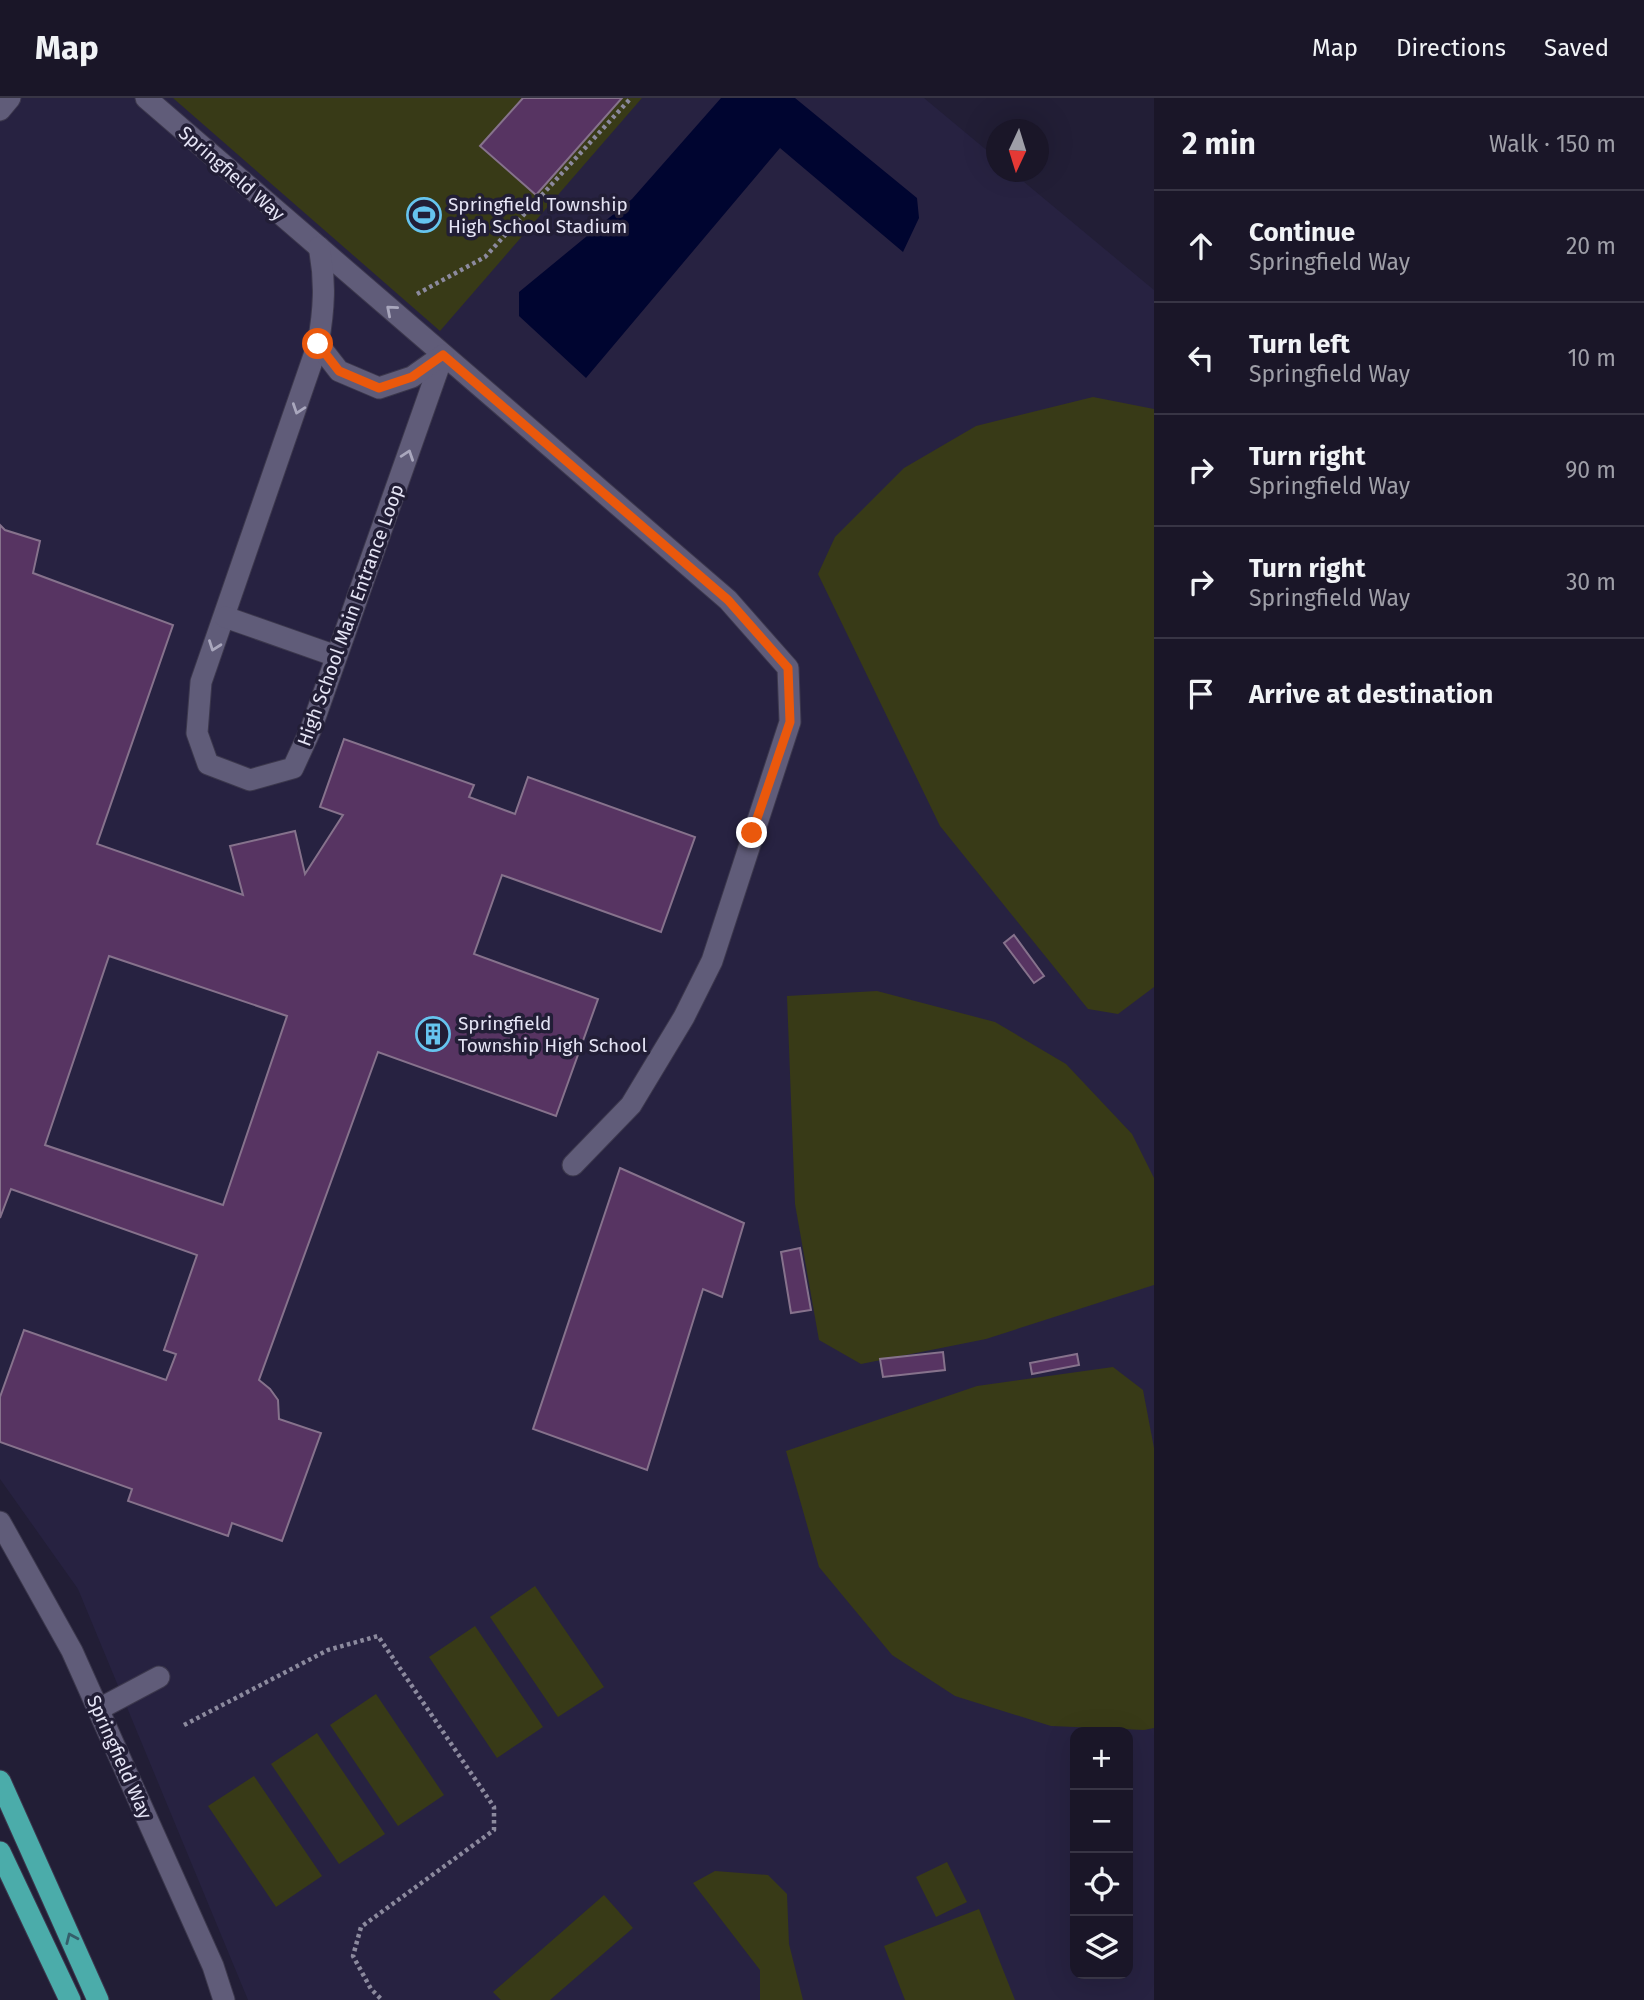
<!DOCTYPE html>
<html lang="en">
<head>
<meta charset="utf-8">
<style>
	:root { --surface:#1a1628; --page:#231f30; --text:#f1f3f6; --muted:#9f9fa8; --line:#383545 }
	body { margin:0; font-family:"Fira Sans",sans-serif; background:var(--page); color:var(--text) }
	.controls { position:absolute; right:21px; bottom:21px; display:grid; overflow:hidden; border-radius:14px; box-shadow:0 7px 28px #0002 }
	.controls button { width:63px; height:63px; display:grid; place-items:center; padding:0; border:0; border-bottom:2px solid var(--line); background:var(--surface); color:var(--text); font:35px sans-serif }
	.compass { position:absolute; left:986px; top:21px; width:63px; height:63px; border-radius:50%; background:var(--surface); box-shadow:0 7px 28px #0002; rotate:184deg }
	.stop { position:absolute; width:21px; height:21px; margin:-16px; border:5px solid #ea580c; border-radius:50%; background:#fff }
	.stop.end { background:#ea580c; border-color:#fff; box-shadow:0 2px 7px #0008 }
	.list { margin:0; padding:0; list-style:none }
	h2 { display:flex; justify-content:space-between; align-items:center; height:91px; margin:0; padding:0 28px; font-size:30px }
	h2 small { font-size:23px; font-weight:400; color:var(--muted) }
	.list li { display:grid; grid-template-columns:46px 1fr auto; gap:21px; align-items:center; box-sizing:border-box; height:112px; padding:0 28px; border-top:2px solid var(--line) }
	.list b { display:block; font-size:26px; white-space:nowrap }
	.list p { margin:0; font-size:23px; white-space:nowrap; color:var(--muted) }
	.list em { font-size:23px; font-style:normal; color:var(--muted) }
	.icon { flex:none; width:38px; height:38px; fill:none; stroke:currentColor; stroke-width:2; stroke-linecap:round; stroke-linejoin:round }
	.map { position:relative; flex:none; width:1154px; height:1902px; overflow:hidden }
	header { display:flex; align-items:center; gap:42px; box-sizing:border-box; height:98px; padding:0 35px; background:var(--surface); border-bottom:2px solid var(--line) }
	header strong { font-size:33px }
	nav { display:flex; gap:38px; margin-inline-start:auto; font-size:24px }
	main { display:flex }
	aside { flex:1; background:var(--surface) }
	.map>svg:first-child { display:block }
	.built { fill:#272241; fill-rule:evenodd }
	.green { fill:#383a17 }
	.water { fill:#000530 }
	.building { fill:#573462; stroke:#86728c; stroke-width:2; fill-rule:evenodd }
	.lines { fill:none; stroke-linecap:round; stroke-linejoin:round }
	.minor-casing { stroke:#3c384d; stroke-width:23 }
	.highway-casing { stroke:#3c384d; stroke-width:23 }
	.path { stroke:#8c8a9e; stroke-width:4.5; stroke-dasharray:3.5 3.5; stroke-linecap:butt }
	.minor { stroke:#605c79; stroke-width:21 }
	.highway { stroke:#4bacaa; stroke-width:21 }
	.oneway { stroke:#a9a7bd }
	.oneway2 { stroke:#345e6a }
	.route { stroke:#ea580c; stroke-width:9 }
	.labels { text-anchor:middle; stroke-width:7; stroke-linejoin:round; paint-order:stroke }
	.street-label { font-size:19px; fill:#e5e4f5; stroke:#221e36 }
	.poi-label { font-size:19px; fill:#e5e4f5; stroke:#221e36; text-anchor:start }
</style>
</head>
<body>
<header>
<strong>Map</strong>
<nav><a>Map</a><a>Directions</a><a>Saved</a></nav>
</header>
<main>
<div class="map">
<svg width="1154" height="1902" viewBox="0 0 1154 1902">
	<rect width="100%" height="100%" fill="#221e36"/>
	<path class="built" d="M0 0H924L996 60V74H1012L1154 192V1902H248L78 1491 0 1381ZM1075 1634H1128V1876H1075Z"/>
	<g class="green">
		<path d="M173 0H642L440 233Z"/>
		<path d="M1093 299 1154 311V889L1118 916 1088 911 940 728 818 476 835 439 904 370 976 328Z"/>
		<path d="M877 893 995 924 1066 966 1132 1036 1154 1080V1187L986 1241 861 1266 819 1242 795 1106 787 898Z"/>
		<path d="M1113 1269 1143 1292 1154 1350V1630L1144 1632 1051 1628 955 1598 892 1557 819 1469 786 1353 977 1288Z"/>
		<path d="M535 1488 604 1589 558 1619 490 1519Z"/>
		<path d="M475 1528 543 1629 497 1660 429 1559Z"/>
		<path d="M376 1596 444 1697 398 1728 330 1627Z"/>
		<path d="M317 1635 385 1736 339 1766 271 1666Z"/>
		<path d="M254 1678 322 1778 276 1809 208 1708Z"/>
		<path d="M947 1764 967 1804 936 1819 916 1779Z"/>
		<path d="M715 1773 768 1777 787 1796 789 1846 803 1902H760V1872L693 1785Z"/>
		<path d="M604 1797 633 1830 550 1902H501L493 1894Z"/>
		<path d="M979 1811 1015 1902H905L884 1848Z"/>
	</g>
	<path class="water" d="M721 0H795L917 100 919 120 903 154 780 50 586 280 519 218V194L632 101Z"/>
	<g class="building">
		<path d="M523 0H622L536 97 480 48Z"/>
		<path d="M0 427 5 432 40 443 33 475 173 527 97 746 243 797 230 748 295 733 305 776 343 717 320 709 344 641 474 687 469 699 515 716 528 679 695 739 661 834 502 777 474 856 598 901 556 1018 378 954 259 1282 270 1291 278 1302 279 1321 321 1335 282 1443 232 1425 228 1438 128 1403 132 1391 0 1344V1299L24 1232 166 1282 176 1256 164 1252 197 1157 11 1091 0 1120ZM109 858 287 918 223 1107 45 1047Z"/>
		<path d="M1014 837 1044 878 1034 885 1004 845Z"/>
		<path d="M620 1070 744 1125 722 1199 703 1191 647 1372 533 1331Z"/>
		<path d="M800 1150 811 1212 791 1215 781 1154Z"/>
		<path d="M943 1254 945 1272 883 1279 880 1261Z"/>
		<path d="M1077 1256 1079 1267 1032 1276 1030 1265Z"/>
	</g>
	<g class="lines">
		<g class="minor-casing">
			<g id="minor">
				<path d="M146 0 728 502 788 570 790 624 712 863 684 919 631 1007 573 1067"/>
				<path d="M0 12 10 0"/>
				<path d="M319 149C326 183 324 212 318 246L201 584 197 635 208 666 250 682 293 670 311 631 443 257"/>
				<path d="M318 246 339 273 379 290 412 279 443 257"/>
				<path d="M225 519 336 558"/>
				<path d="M0 1424 72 1553 213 1868 224 1902"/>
				<path d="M99 1611 159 1579"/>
			</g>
		</g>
		<g class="highway-casing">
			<g id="highway">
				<path d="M0 1683 98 1902"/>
				<path d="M0 1754 70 1902"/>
			</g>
		</g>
		<g class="path">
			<path d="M417 196 485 159 631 0"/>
			<path d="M184 1627 328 1552 378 1538 494 1709V1732L361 1829 353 1858 371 1891 382 1902"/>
		</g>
		<use href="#minor" class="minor"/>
		<use href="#highway" class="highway"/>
	</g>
	<defs><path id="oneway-chevron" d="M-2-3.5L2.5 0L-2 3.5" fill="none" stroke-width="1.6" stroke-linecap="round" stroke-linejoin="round" transform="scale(1.75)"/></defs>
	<g class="oneway">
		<use href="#oneway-chevron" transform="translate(391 212) rotate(-139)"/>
		<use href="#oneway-chevron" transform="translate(298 311) rotate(109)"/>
		<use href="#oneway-chevron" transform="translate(408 357) rotate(-71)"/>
		<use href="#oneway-chevron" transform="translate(214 548) rotate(110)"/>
	</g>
	<use class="oneway2" href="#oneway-chevron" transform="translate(71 1840) rotate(-114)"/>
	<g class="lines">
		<path class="route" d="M318 246 339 273 379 290 412 279 443 257 728 502 788 570 790 624 752 735"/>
	</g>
	<defs>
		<g id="stadium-ring" transform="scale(1.75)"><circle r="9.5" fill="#221e36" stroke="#66c4ef" stroke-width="1.5"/><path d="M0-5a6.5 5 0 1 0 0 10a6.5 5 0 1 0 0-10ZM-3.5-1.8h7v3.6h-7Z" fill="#66c4ef"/></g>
		<g id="building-ring" transform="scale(1.75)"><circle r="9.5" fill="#221e36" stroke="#66c4ef" stroke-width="1.5"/><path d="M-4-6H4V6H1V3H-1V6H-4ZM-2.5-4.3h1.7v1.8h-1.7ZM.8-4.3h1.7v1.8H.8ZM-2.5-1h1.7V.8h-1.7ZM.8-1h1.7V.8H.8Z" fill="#66c4ef"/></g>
	</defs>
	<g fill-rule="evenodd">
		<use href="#stadium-ring" x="424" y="117"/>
		<use href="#building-ring" x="433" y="936"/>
	</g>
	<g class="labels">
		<g class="street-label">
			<text transform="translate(232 75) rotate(41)" y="7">Springfield Way</text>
			<text transform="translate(350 517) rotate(-70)" y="7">High School Main Entrance Loop</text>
			<text transform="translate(120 1659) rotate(66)" y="7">Springfield Way</text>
		</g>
		<g class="poi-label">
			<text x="448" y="113">Springfield Township<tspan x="448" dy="22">High School Stadium</tspan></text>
			<text x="458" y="932">Springfield<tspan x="458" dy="22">Township High School</tspan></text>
		</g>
	</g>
</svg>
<div class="controls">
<button>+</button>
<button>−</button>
<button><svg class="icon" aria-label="locate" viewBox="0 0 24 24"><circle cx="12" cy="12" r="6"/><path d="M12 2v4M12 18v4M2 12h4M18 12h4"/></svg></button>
<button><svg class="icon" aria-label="layers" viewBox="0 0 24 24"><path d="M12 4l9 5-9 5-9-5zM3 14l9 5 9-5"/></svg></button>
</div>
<svg class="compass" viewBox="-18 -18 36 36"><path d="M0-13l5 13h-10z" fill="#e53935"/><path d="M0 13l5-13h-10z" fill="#9f9fa8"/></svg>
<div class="stop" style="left:318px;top:246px"></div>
<div class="stop end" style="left:752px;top:735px"></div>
</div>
<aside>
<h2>2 min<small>Walk · 150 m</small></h2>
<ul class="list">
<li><svg class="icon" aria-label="ahead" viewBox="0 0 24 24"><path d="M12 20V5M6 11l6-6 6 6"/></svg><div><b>Continue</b><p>Springfield Way</p></div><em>20 m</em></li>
<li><svg class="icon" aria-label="left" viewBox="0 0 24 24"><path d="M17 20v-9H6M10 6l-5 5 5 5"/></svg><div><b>Turn left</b><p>Springfield Way</p></div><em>10 m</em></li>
<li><svg class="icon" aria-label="right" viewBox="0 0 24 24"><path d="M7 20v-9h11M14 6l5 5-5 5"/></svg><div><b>Turn right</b><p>Springfield Way</p></div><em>90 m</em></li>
<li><svg class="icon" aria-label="right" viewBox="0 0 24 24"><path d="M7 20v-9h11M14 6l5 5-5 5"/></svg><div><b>Turn right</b><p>Springfield Way</p></div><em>30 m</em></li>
<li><svg class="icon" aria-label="arrive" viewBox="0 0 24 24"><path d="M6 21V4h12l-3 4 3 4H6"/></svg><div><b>Arrive at destination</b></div></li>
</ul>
</aside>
</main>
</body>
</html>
